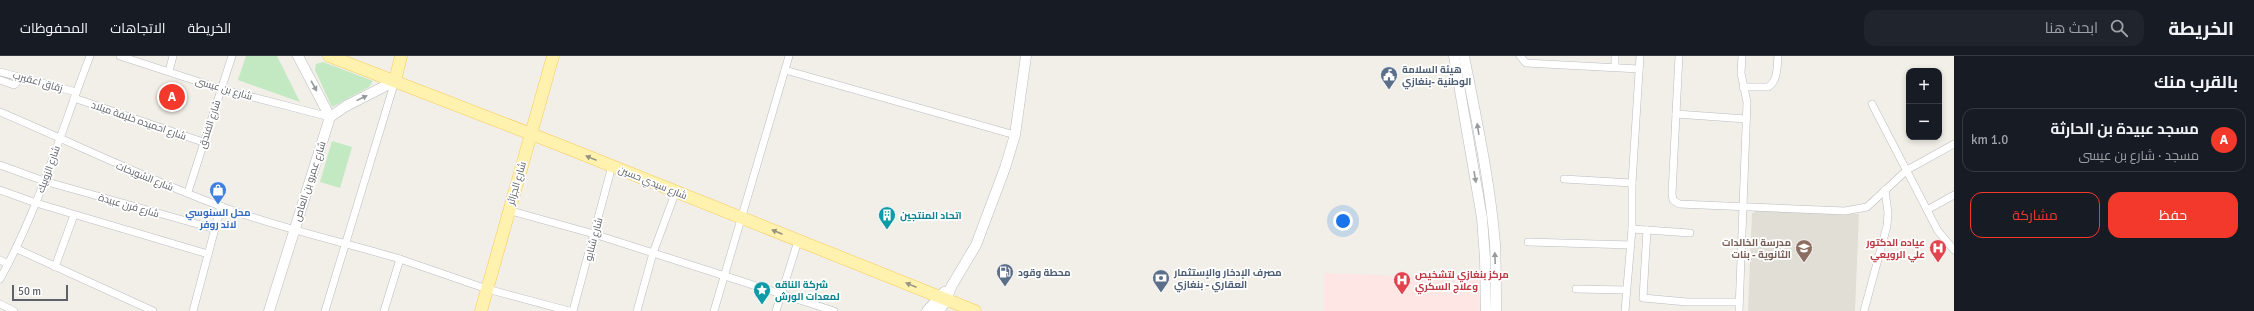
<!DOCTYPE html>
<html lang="ar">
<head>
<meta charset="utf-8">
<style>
	:root { --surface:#171b24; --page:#20242c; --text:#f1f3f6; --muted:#9ea1a6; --line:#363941; --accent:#f2392b }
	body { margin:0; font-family:Signika,Cairo,sans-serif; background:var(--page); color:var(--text); direction:rtl }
	.controls { position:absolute; right:12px; top:12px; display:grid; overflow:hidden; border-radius:8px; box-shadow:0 2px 6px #0003 }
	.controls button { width:36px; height:36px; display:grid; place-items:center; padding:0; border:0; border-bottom:1px solid var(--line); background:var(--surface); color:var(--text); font:20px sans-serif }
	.scale { position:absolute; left:12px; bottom:10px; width:56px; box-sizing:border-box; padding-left:4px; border:2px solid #5e6268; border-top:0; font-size:11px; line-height:14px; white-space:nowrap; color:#5e6268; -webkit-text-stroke:3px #fff; paint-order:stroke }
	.you { position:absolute; left:1343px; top:165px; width:14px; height:14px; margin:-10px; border:3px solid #fff; border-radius:50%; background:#1a73e8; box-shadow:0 0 0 6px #1a73e833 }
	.badge { display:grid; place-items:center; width:26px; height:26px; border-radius:50%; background:var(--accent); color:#fff; font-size:13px; font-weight:700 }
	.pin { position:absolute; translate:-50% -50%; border:2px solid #fff; box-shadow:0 1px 4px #0006 }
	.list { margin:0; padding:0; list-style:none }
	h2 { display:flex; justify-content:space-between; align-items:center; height:52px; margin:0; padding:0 16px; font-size:17px }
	h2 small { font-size:13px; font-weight:400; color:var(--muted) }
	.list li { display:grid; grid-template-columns:26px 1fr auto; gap:12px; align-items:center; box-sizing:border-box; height:64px; margin:0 8px 8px; padding:0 8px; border:1px solid var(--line); border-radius:12px }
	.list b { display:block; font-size:15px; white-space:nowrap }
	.list p { margin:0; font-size:13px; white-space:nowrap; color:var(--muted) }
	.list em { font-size:13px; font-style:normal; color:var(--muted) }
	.actions { display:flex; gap:8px; padding:12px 16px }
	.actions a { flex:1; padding:9px 0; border:1px solid var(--accent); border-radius:12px; text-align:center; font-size:14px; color:var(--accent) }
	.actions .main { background:var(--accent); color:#fff }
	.icon { flex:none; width:22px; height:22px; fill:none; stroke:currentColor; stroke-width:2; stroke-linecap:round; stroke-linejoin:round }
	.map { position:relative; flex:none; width:1954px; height:255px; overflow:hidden; direction:ltr }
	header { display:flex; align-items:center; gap:24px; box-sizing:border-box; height:56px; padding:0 20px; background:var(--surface); border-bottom:1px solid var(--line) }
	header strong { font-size:19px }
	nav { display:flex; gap:22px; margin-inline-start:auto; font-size:14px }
	.search { width:280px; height:36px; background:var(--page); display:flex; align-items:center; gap:10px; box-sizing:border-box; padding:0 14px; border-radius:12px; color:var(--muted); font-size:15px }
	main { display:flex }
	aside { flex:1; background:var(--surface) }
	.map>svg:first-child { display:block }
	.education { fill:#e1ded5 }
	.medical { fill:#fde6e4 }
	.green { fill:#c3e9c2 }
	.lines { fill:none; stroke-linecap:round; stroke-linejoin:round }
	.street-casing { stroke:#b9bcc1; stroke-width:8 }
	.secondary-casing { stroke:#babdc3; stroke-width:11 }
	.primary-casing { stroke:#f9cb58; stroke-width:13 }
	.street { stroke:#fff; stroke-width:7 }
	.secondary { stroke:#fff; stroke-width:10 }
	.primary { stroke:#fff1ae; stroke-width:12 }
	.oneway { fill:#96999d }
	.oneway2 { fill:#969480 }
	.labels { text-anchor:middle; stroke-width:3.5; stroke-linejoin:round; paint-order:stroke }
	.service-label { font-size:10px; font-weight:bold; fill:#4e5e75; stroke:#fff; text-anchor:start }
	.street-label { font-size:10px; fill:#5e6268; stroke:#fff }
	.shop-label { font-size:10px; font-weight:bold; fill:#366cbe; stroke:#fff }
	.culture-label { font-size:10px; font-weight:bold; fill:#0d838f; stroke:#fff; text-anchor:start }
	.education-label { font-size:10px; font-weight:bold; fill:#785e54; stroke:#fff; text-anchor:end }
	.health-label { font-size:10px; font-weight:bold; fill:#be3a42; stroke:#fff; text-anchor:end }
</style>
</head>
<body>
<header>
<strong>الخريطة</strong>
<div class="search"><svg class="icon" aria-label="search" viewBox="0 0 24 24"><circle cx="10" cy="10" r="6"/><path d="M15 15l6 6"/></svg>ابحث هنا</div>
<nav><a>الخريطة</a><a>الاتجاهات</a><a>المحفوظات</a></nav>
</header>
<main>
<aside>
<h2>بالقرب منك<small></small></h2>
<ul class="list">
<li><span class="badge">A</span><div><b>مسجد عبيدة بن الحارثة</b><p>مسجد · شارع بن عيسى</p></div><em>1.0 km</em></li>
</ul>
<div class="actions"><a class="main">حفظ</a><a>مشاركة</a></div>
</aside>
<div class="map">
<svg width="1954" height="255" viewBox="0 0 1954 255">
	<rect width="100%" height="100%" fill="#f1efe7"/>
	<path class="education" d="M1758 153 1859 158 1855 255H1748L1752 158Z"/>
	<path class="medical" d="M1324 217 1479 223V255H1324Z"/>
	<g class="green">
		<path d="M246 0H277L300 46 238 24Z"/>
		<path d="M323 6 373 25 369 31 332 51 315 14 316 8Z"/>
		<path d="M332 85 352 91 340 132 320 126Z"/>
	</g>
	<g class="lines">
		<g class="street-casing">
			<g id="street">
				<path d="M120 0 221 33 330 61"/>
				<path d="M1520 0 1526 7 1639 13"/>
				<path d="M1679 0 1676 58 1746 63"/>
				<path d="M1615 10V0"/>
				<path d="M785 14 1015 79"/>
				<path d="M169 15 173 0"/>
				<path d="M0 16 76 36"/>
				<path d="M0 24 14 29 18 25 19 21"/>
				<path d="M1743 31H1768C1778 25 1777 11 1778 0"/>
				<path d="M74 42 203 86"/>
				<path d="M1872 48 1938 175 1954 194"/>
				<path d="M0 56C73 87 145 122 220 150 278 172 340 185 400 203"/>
				<path d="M1676 58 1672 138 1673 144 1679 148 1845 155 1867 151 1907 114 1954 88"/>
				<path d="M0 109 44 125 215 173"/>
				<path d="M1564 123 1632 127"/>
				<path d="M0 134 36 147 208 198"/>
				<path d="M188 136 232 0"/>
				<path d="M508 154 594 178 834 255"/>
				<path d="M1927 154 1954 139"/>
				<path d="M1632 173 1690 177"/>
				<path d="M1647 174 1643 242 1687 246H1739"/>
				<path d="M1528 186 1631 189"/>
				<path d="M17 193 153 255"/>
				<path d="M0 204 8 208"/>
				<path d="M55 211 74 159"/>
				<path d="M0 223C39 153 61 75 90 0"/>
				<path d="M1576 233 1626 234"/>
				<path d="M0 248 14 255"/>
				<path d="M193 255 221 150"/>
				<path d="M325 255 395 25"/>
				<path d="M384 255 400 203 487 233 569 255"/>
				<path d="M573 255 612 110"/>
				<path d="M637 255 653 197 676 135"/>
				<path d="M714 255 789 0"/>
				<path d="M776 255 798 185"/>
				<path d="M1625 255 1632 173V127L1640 0"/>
				<path d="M1739 255 1747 46 1741 17 1742 0"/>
				<path d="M1864 255 1887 170 1888 157 1885 134"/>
			</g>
		</g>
		<g class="secondary-casing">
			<g id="secondary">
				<path d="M1454 0 1482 162 1485 202 1486 255"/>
				<path d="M1464 0C1476 62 1490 125 1495 188 1496 210 1496 233 1496 255"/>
				<path d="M330 61 346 50 395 25"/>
				<path d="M269 255 330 61 298 0"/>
				<path d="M927 255 944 236"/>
				<path d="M939 255 946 245 951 231 976 189 1005 112 1015 79 1026 0"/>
			</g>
		</g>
		<g class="primary-casing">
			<g id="primary">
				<path d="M329 0 557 88 975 255"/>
				<path d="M395 25 401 0"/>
				<path d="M481 255 553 0"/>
			</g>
		</g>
		<use href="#street" class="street"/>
		<use href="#secondary" class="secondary"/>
		<use href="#primary" class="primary"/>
	</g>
	<defs><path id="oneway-solid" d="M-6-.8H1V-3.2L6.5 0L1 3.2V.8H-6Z"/></defs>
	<g class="oneway">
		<use href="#oneway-solid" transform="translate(314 30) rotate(61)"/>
		<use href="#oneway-solid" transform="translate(362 42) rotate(-26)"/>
		<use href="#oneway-solid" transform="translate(1478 73) rotate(-99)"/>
		<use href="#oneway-solid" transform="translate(1475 121) rotate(80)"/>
		<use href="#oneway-solid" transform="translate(1495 202) rotate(-92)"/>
	</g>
	<g class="oneway2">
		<use href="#oneway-solid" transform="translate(591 102) rotate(-158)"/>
		<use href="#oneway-solid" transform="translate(777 176) rotate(-157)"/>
		<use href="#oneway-solid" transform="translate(911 229) rotate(-158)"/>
	</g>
	<defs>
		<g id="civic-pin" transform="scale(0.9)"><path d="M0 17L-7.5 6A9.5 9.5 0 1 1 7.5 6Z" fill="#5c6f8a" stroke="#fff"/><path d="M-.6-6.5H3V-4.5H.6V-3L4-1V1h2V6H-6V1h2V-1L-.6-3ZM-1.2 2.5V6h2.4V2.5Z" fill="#fff"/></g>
		<g id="shop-pin" transform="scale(0.9)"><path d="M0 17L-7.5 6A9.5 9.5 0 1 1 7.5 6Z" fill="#3f7fe0" stroke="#fff"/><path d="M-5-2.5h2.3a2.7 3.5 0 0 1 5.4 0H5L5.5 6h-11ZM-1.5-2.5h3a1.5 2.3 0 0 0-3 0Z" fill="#fff"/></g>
		<g id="building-pin" transform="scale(0.9)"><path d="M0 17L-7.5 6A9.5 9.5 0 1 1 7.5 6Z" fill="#0f9aa8" stroke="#fff"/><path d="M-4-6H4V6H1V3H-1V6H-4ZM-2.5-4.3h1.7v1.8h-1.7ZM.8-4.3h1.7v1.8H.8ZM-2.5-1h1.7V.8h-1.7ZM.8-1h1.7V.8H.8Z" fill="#fff"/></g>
		<g id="school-pin" transform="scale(0.9)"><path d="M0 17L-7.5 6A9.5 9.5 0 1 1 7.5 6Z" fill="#8d6e63" stroke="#fff"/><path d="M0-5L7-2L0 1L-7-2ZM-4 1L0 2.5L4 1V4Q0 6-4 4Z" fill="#fff"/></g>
		<g id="hospital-pin" transform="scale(0.9)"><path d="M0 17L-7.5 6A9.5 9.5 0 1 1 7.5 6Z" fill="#e0444e" stroke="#fff"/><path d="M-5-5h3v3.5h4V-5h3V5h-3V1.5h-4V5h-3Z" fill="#fff"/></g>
		<g id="fuel-pin" transform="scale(0.9)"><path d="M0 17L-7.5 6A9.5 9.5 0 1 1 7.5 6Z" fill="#5c6f8a" stroke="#fff"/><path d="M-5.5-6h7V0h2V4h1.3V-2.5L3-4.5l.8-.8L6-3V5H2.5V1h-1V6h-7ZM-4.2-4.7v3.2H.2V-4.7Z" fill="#fff"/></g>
		<g id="bank-pin" transform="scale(0.9)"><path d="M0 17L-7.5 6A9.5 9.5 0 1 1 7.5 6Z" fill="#5c6f8a" stroke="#fff"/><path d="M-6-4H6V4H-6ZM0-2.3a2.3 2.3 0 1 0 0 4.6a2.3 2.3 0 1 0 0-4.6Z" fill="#fff"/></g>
		<g id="sight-pin" transform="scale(0.9)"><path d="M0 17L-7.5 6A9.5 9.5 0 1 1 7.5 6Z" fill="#0f9aa8" stroke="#fff"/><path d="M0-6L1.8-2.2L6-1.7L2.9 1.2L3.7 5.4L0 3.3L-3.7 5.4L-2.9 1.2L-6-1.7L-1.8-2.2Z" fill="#fff"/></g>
	</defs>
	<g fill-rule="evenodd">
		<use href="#civic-pin" x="1389" y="19"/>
		<use href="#shop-pin" x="218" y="134"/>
		<use href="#building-pin" x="887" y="159"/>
		<use href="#school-pin" x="1804" y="192"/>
		<use href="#hospital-pin" x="1938" y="192"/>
		<use href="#fuel-pin" x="1005" y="216"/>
		<use href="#bank-pin" x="1161" y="222"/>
		<use href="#hospital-pin" x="1402" y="224"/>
		<use href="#sight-pin" x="762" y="234"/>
	</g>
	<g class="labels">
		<g class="service-label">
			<text x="1402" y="17">هيئة السلامة<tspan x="1402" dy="12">الوطنية -بنغازي</tspan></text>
			<text x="1018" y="220">محطة وقود</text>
			<text x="1174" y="220">مصرف الإدخار والإستثمار<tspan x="1174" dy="12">العقاري - بنغازي</tspan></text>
		</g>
		<g class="street-label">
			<text transform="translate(38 25) rotate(16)" y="4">زقاق اعقيرب</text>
			<text transform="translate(224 32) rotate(16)" y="4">شارع بن عيسى</text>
			<text transform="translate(139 64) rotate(19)" y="4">شارع احميده خليفة ميلاد</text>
			<text transform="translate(209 68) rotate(-72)" y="4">شارع الفندق</text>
			<text transform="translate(48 113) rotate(-70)" y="4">شارع الزوبيك</text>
			<text transform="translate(145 120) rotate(22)" y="4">شارع الشويخات</text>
			<text transform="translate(309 125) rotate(-72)" y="4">شارع عمرو بن العاص</text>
			<text transform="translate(653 126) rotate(22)" y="4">شارع سيدي حسين</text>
			<text transform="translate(516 127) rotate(-74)" y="4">شارع الجزائر</text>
			<text transform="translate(129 149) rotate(16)" y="4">شارع فرن عبيدة</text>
			<text transform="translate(593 183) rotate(-75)" y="4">شارع شنابو</text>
		</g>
		<g class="shop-label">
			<text x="218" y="160">محل السنوسي<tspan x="218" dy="12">لاند روفر</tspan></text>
		</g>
		<g class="culture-label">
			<text x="900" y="163">اتحاد المنتجين</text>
			<text x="775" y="232">شركة الناقه<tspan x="775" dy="12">لمعدات الورش</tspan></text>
		</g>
		<g class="education-label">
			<text x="1791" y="190">مدرسة الخالدات<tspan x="1791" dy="12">الثانوية - بنات</tspan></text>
		</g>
		<g class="health-label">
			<text x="1925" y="190">عياده الدكتور<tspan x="1925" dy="12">علي الرويعي</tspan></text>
			<text x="1415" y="222" text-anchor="start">مركز بنغازي لتشخيص<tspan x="1415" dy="12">وعلاج السكري</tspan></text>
		</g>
	</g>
</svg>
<div class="controls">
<button>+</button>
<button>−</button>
</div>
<div class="scale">50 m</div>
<div class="you"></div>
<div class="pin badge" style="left:172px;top:41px">A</div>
</div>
</main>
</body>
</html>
